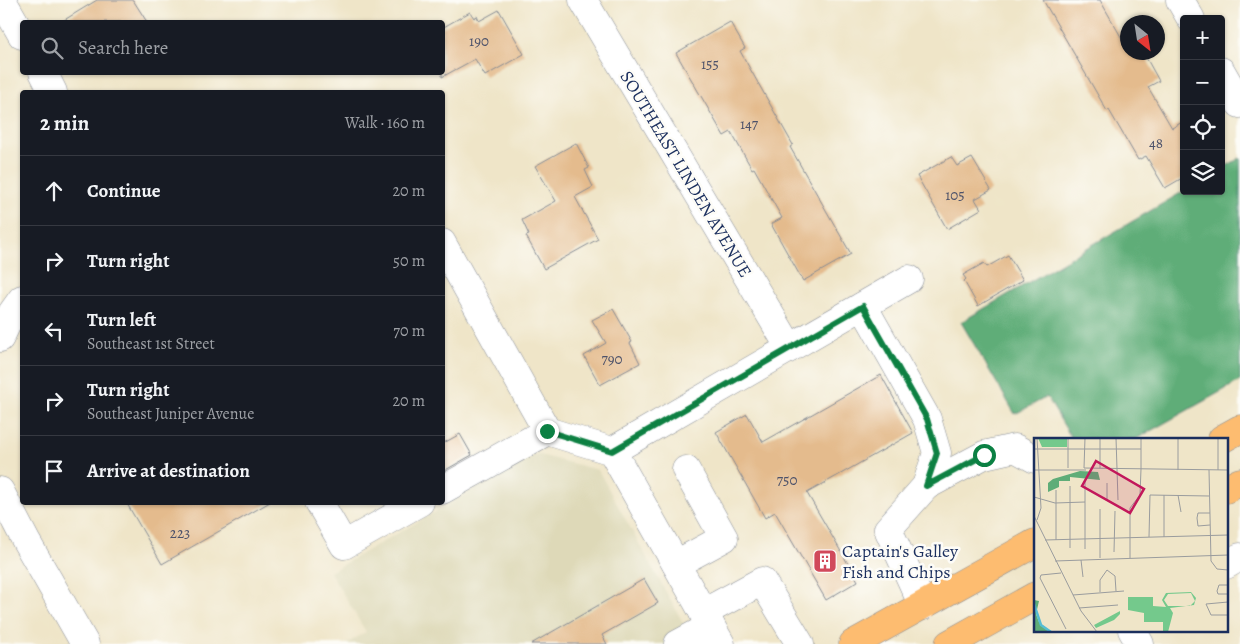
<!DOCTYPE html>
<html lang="en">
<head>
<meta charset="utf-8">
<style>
	:root { --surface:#171b24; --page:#242831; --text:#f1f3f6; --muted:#9ea1a6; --line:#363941 }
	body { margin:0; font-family:Alegreya,serif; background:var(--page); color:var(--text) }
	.controls { position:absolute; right:15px; top:15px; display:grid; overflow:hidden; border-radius:5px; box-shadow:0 1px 4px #0004 }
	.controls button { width:45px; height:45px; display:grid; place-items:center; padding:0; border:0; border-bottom:1px solid var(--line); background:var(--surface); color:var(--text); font:25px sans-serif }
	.compass { position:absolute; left:1120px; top:15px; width:45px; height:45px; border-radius:50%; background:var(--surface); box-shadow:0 1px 4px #0004; rotate:150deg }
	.stop { position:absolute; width:15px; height:15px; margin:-11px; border:4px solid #0b8043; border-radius:50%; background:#fff }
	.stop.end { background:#0b8043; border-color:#fff; box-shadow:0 1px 5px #0008 }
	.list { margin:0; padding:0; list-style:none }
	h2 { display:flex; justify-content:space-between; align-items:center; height:65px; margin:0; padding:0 20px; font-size:21px }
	h2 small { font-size:16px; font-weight:400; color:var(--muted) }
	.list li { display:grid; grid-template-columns:32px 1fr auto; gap:15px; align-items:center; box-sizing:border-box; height:70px; padding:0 20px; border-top:1px solid var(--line) }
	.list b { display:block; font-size:19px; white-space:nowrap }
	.list p { margin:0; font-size:16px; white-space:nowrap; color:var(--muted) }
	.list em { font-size:16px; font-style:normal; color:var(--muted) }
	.icon { flex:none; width:28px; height:28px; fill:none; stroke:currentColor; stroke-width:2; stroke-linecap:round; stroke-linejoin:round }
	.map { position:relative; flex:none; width:1240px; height:644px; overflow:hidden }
	.search { position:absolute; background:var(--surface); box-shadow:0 1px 4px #0004; left:20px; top:20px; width:425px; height:55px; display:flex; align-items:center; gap:12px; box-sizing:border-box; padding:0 18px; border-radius:5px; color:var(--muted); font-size:19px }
	.panel { position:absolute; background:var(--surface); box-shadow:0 1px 4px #0004; left:20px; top:90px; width:425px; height:415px; border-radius:5px }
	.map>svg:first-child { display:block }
	.built { fill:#ded9b8 }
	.forest { fill:#5fad78; stroke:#3d6e6b }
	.building { fill:#e4bb8d }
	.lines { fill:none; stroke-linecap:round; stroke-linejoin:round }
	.minor-casing { stroke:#858a93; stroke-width:29 }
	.major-casing { stroke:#858a93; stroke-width:29 }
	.minor { stroke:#fff; stroke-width:28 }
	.major { stroke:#fdbc70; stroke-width:28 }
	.route { stroke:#0b8043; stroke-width:6 }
	.labels { text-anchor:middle; stroke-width:5; stroke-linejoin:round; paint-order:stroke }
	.number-label { font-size:15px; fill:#4d526a }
	.street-label { font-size:18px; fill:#1b2f5e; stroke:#fdfcf7 }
	.poi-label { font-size:18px; fill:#1b2f5e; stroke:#fdfcf7; text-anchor:start }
	.inset-river { fill:none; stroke:#55bdd3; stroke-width:2.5 }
	.inset-road { fill:none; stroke:#9a9c9e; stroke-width:1 }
	.view { fill:#c2185b; fill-opacity:0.15; stroke:#c2185b; stroke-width:2.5 }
	.inset-edge { fill:none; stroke:#1b2f5e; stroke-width:2.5 }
</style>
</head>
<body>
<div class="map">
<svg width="1240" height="644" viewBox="0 0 1240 644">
	<rect width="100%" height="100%" fill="#fdfcf7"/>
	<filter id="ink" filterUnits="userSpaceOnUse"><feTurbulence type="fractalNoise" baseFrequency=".02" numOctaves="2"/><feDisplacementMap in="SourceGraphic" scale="10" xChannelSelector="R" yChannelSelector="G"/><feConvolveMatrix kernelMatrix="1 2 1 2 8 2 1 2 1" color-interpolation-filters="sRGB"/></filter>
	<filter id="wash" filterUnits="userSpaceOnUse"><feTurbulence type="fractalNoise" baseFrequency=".0096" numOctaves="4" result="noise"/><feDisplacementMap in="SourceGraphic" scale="20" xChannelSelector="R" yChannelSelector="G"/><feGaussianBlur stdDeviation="1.12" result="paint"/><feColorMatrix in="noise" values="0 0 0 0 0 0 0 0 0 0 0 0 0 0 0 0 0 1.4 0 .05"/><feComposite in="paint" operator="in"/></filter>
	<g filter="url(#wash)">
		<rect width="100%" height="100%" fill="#efe5c8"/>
		<path class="built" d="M536 454 598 470 695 644H346L366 632 330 572Z"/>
		<path class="forest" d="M1240 158V381L1136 439H1072L1047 397 1015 414 961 322 1184 191H1221V169Z"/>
		<g id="blocks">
			<g class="building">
				<path d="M97 0H133L147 22H61Z"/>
				<path d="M1043 0H1100L1128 49V52H1143L1159 81 1148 87 1172 128 1184 121V177L1165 188 1146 156 1138 160 1109 110 1107 111Z"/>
				<path d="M499 10 524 54 485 76 475 59 442 77V28L470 12 474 18 477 16 479 21Z"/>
				<path d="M730 22 745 48 740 51 793 145 790 147 851 254 803 281 771 224 782 218 754 168 752 169 731 132 724 136 676 53Z"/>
				<path d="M576 143 589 168 585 170 593 187 575 197 598 239 544 269 526 236 529 235 522 220 556 201 535 166Z"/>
				<path d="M951 157 957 166 972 158 991 190 975 199 981 209 947 229 917 176Z"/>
				<path d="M1008 255 1023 280 978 306 964 281 966 279 963 275 984 263 987 267Z"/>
				<path d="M613 309 632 342 630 343 640 363 600 385 584 356 606 343 592 320Z"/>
				<path d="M881 375 913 433 807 493 858 581 826 600 775 512 765 518 716 432 747 414 763 442Z"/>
				<path d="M460 434 472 455 442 472V444Z"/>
				<path d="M126 502H270L162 564Z"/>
				<path d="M644 579 658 603 602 635 607 644H531Z"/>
			</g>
		</g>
	</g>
	<g filter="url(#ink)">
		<use href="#blocks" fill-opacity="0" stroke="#858a93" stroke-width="1"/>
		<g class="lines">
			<g class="minor-casing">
				<g id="minor">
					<path d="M2 0 22 35"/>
					<path d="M583 0 790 348"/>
					<path d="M1180 0 1191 19"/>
					<path d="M1221 71 1240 104"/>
					<path d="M43 72 53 92"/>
					<path d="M442 243 547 431 612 451 721 644"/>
					<path d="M863 306 927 419 937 453 926 486 888 529 923 606"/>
					<path d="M0 338 12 313 22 299"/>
					<path d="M612 451 909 279"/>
					<path d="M926 486 984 455 1015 448 1035 459"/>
					<path d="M442 490 547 431"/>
					<path d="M0 491 26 541 85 644"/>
					<path d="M319 502 344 545 420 502"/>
					<path d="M676 564 724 538 686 470"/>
					<path d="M1226 565 1240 557"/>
					<path d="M703 613 762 581 800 644"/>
					<path d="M1132 630 1140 644"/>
					<path d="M678 644 711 626"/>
				</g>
			</g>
			<g class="major-casing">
				<g id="major">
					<path d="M1222 439 1240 429"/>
					<path d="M1226 489 1240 482"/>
					<path d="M853 644 1035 543"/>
					<path d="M949 644 1035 596"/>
				</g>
			</g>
			<use href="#minor" class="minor"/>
			<use href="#major" class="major"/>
		</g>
	</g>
	<g class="lines" filter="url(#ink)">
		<path class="route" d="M547 431 612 451 863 306 927 419 937 453 926 486 984 455"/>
	</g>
	<defs>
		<g id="building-square" transform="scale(1.25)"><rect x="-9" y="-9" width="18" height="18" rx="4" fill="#d1495b" stroke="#fdfcf7"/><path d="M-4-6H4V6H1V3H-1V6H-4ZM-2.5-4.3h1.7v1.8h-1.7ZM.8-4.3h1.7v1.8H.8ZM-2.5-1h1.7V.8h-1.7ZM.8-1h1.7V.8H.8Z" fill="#fff"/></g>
	</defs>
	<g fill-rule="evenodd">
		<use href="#building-square" x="825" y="561"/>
	</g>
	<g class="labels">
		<g class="number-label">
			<text x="479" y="46">190</text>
			<text x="710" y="69">155</text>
			<text x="749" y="129">147</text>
			<text x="1156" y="148">48</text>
			<text x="955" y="200">105</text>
			<text x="612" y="364">790</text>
			<text x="787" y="485">750</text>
			<text x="180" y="538">223</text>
		</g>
		<g class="street-label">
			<text transform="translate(686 174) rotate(59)" y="6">SOUTHEAST LINDEN AVENUE</text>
		</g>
		<g class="poi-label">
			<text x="842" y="557">Captain's Galley<tspan x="842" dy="21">Fish and Chips</tspan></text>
		</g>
	</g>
	<g transform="translate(1034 438)">
		<rect width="194" height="194" fill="#efe5c8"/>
		<path d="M4 0H33V9H8ZM157 154 162 160 160 167 136 170 139 175 134 194H129V184H110V175L94 172V159H119V168L132 169 128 162 132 155ZM134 156 157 155 161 163 156 168H134L130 162ZM86 169V176L80 182 62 190 60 187 86 173Z" fill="#74c98c" fill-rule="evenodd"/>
		<path d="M46 33 64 34 66 42 36 39V43H25V49L14 54V45L19 41ZM0 162 5 163 2 176 5 184 16 194H0Z" fill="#5fad78"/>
		<path class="inset-river" d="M0 166 7 187 17 194"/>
		<path class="inset-road" d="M3 0 7 70 3 82M34 0V30M82 0 84 62M0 11H107M50 30 51 0M50 30 194 32M66 30V0M107 31V0M0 32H52M144 32V0M175 32 177 123 183 131 194 132M184 32V0M51 43V111M73 45V63M36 48V110M144 57 147 74M0 59 21 65 51 64M66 71V120M176 75H164L163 80 164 88 176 87M0 78 47 173 63 194M115 99 116 57 175 58M130 99V57M11 102 194 97M22 102V52M80 114 81 73M96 120V70L106 57 107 31M47 122 49 139M21 123 194 117M73 132 81 138 82 153M27 135 7 137 6 140 32 191M194 147H185L183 153 184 156H194M66 154V142L73 132M39 157 90 153M194 164 172 166 177 177H194M45 170 84 167"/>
		<path class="view" d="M62 23 110 51 96 75 48 48Z"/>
		<rect width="194" height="194" class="inset-edge"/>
	</g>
</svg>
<div class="controls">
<button>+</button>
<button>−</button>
<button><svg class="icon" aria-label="locate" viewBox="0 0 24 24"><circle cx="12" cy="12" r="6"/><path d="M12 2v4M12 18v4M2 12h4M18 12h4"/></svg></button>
<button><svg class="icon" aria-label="layers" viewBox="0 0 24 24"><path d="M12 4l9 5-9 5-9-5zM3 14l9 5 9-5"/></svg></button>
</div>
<svg class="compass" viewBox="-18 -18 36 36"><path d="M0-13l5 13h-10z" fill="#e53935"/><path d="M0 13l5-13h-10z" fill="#9ea1a6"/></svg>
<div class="stop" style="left:984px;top:455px"></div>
<div class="stop end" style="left:547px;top:431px"></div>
<div class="search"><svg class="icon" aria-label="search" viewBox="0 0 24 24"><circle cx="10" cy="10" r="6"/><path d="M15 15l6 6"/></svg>Search here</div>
<section class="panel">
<h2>2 min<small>Walk · 160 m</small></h2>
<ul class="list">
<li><svg class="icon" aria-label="ahead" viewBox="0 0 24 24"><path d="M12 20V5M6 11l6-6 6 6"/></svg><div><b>Continue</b></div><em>20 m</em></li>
<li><svg class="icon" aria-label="right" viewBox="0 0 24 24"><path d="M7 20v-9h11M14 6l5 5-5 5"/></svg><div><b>Turn right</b></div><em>50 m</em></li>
<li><svg class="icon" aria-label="left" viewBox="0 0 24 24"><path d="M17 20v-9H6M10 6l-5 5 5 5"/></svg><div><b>Turn left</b><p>Southeast 1st Street</p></div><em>70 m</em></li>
<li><svg class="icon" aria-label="right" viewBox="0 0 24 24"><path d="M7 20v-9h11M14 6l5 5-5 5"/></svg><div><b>Turn right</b><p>Southeast Juniper Avenue</p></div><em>20 m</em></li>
<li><svg class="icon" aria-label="arrive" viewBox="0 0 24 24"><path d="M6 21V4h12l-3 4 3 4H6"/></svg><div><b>Arrive at destination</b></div></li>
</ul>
</section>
</div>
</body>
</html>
